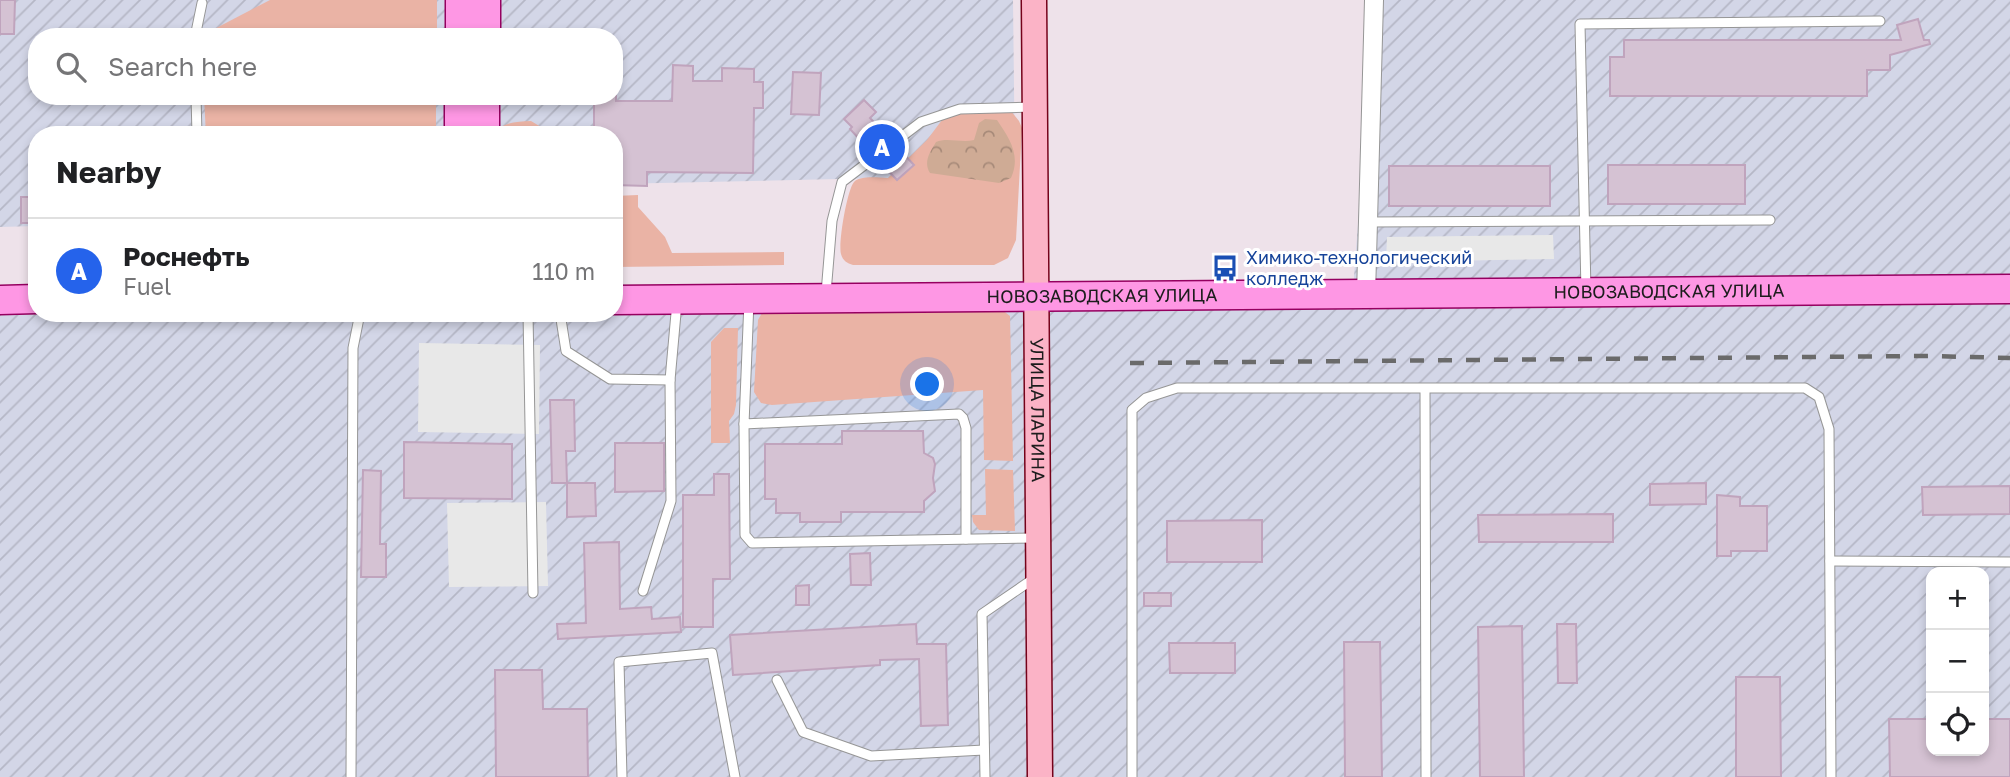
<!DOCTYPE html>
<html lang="en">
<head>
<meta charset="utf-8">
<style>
	:root { --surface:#fff; --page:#f6f6f6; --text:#202124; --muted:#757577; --line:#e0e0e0; --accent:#2563eb }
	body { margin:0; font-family:"Golos Text",sans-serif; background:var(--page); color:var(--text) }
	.controls { position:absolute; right:21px; bottom:21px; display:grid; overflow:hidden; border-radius:14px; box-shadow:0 4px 10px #0003 }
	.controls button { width:63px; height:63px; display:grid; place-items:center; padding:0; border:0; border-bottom:2px solid var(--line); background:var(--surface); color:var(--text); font:35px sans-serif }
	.you { position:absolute; left:928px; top:385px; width:24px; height:24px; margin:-18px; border:5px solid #fff; border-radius:50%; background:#1a73e8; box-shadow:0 0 0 10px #1a73e833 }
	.badge { display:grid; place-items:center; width:46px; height:46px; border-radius:50%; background:var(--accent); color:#fff; font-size:23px; font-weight:700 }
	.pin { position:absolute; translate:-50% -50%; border:4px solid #fff; box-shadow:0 2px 7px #0006 }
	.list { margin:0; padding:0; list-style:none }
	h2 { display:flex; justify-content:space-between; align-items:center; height:91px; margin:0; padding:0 28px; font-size:30px }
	h2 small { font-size:23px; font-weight:400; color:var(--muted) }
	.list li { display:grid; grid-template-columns:46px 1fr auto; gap:21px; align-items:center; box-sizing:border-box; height:105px; padding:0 28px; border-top:2px solid var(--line) }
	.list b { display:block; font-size:26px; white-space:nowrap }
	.list p { margin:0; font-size:23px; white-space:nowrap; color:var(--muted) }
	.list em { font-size:23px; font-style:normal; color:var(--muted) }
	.icon { flex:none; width:38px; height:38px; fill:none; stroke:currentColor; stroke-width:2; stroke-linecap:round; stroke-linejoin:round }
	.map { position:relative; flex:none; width:2010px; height:777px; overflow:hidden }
	.search { position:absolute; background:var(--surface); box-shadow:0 4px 10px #0003; left:28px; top:28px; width:595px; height:77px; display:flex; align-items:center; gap:18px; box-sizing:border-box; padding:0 24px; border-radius:28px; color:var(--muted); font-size:26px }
	.panel { position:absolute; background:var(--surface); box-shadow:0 4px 10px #0003; left:28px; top:126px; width:595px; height:196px; border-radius:28px }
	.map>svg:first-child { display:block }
	.industrial { fill:url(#industrial-furrows); fill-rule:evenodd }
	.grass { fill:#eab3a5 }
	.forest { fill:url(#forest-crowns) }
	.parking { fill:#e8e8e8 }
	.building { fill:#d5c2d3; stroke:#c0a4bd; stroke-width:2 }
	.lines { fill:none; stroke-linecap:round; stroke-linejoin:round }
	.lane-casing { stroke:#969696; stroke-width:11 }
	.street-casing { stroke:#969696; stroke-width:20 }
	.secondary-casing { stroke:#75021a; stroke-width:27 }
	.primary-casing { stroke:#950060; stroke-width:31 }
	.lane { stroke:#fff; stroke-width:9 }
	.street { stroke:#fff; stroke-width:18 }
	.secondary { stroke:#fbb3c6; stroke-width:24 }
	.primary { stroke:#fe97e4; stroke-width:28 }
	.rail { stroke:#6a6a6a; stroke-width:4.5; stroke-dasharray:14 14; stroke-linecap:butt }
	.labels { text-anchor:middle; stroke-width:6; stroke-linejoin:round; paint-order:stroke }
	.transit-label { font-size:18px; fill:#164399; stroke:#fff; text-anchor:start }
	.street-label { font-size:18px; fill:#1c1c1c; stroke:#fff }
</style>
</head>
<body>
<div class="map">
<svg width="2010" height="777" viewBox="0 0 2010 777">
	<defs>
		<pattern id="industrial-furrows" width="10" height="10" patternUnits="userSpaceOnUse" patternTransform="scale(1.75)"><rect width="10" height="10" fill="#d3d6e7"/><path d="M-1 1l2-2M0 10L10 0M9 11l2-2" fill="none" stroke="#b5b7c6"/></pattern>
		<pattern id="forest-crowns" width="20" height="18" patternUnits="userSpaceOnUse" patternTransform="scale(1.75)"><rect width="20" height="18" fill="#cfab95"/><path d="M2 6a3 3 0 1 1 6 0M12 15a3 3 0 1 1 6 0" fill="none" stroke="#a78a79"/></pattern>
	</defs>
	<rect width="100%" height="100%" fill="#eee2ea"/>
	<g class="industrial">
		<path d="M0 0H451L452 37H37V96H453L454 135H37V226L0 227Z"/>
		<path d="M497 0H1013L1015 175 614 184V135H498V96H614V37H498Z"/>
		<path d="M1375 0H2010V285L1353 290Z"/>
		<path d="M2010 290V777H0V300H37V313H614ZM1931 572H1984V751H1931Z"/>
	</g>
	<g class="grass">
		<path d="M270 0H437V37H199Z"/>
		<path d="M204 96H436V135H206Z"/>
		<path d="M966 107 1011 111 1019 121 1022 128 1016 240 1008 258 994 265H853C847 263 843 261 841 254 838 244 847 190 854 182 861 175 879 178 888 178L927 140 945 116Z"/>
		<path d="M531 121 541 127 546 135H496V131C506 121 518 122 531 121Z"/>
		<path d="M638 195V207L665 237 672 253 784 252V265L614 267V196Z"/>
		<path d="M767 309H1001L1010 316 1013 461 984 460 983 390 772 405 761 403 754 392 758 320 762 313Z"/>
		<path d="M724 328H738L736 405 734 414 729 421 730 443H711V342Z"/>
		<path d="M985 469 1013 470 1015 531 979 530 973 522 972 515H986Z"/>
	</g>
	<path class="forest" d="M985 119 997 120C1010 139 1021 156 1011 178L999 183 930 173C923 162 930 152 936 142 947 137 961 143 974 140L979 123Z"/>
	<g class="parking">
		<path d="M1553 235 1554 259 1386 262 1387 237Z"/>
		<path d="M419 343 540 345 539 434 418 432Z"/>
		<path d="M546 502 548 586 449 587 447 503Z"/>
	</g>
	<g class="building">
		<path d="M0 0H15L14 34H0Z"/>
		<path d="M1918 19 1924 40H1929L1930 44 1890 55V70H1867V96H1610V57H1624V40H1901L1897 25Z"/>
		<path d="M673 65 693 66V81H722V68L754 69V82H763V108H754L753 173 647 172V186L614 185V135H594V96H616V101H672Z"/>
		<path d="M793 72 821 73 819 115 791 114Z"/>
		<path d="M864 100 876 112 870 118 889 138 871 152 850 129 852 127 844 119Z"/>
		<path d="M898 148 914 165 897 180 880 162Z"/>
		<rect x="1608" y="165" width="137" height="39"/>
		<rect x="1389" y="166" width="161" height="40"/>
		<rect x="21" y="197" width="14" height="26"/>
		<path d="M550 400H574L575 451H566L567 483H552Z"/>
		<path d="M842 431H923L924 453 933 458 935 464 933 478 935 491 924 501V512H841V522H800V513H776V499H765V444H842Z"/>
		<path d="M404 442 512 444V499L404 498Z"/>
		<path d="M615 443H664V491L615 492Z"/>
		<path d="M363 470 381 471 380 544H386V577H361Z"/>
		<path d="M714 474H729L730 579H713V627H683V495H714Z"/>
		<path d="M567 483H595L596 516 567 517Z"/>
		<path d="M1706 483V504L1650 505V484Z"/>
		<path d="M2010 486V514L1923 515 1922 487Z"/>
		<path d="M1717 495 1740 497V506H1767V551H1731V556H1717Z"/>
		<path d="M1613 514V542H1479L1478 515Z"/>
		<path d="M1262 520V562H1167V521Z"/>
		<path d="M619 542 620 609 651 607 652 619 680 617 681 632 558 639 557 624 586 623 584 543Z"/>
		<path d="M870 553 871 585H851L850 554Z"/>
		<path d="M809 585V605H796V586Z"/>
		<rect x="1144" y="593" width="27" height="13"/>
		<path d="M916 624 917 644H946L948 725 921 726 919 659 880 660V665L733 675 730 635Z"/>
		<path d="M1557 624H1576L1577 683H1558Z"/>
		<path d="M1522 626 1524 777H1480L1478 627Z"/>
		<path d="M1344 642H1380L1382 777H1345Z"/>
		<path d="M1169 643H1235V673H1170Z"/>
		<path d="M495 670H542L543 709H587L588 777H496Z"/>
		<path d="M1736 677H1780L1781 777H1736Z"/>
		<path d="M1889 719H1931V751H1984V719H2010V777H1890Z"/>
	</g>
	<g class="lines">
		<g class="lane-casing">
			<g id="lane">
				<path d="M195 37 202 3"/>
				<path d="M196 96 197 135"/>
				<path d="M1367 222 1770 220"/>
				<path d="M1586 291 1580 24 1880 21"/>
				<path d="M826 293 832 221 842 182 921 122 960 109 1033 107"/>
				<path d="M749 301 744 424 959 414 963 418 966 428V539"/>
				<path d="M528 313 533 593"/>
				<path d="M560 313 566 351 610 379 670 380 677 302"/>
				<path d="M1425 389 1426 777"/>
				<path d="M744 424 745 535 752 543 1037 538"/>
				<path d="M1830 561 2010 562"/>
				<path d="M643 591 671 501 670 380"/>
				<path d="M777 680 803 732 871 756 984 750"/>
				<path d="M351 777 353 348 360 313"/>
				<path d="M622 777 619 662 712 653 735 777"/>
				<path d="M985 777 982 614 1036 577"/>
				<path d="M1132 777V410L1146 398 1177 388H1805L1819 397 1829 429 1831 777"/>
			</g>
		</g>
		<g class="street-casing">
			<path id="street" d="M1366 295 1374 0"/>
		</g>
		<g class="secondary-casing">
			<g id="secondary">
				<path id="s1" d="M1034 0 1040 777"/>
			</g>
		</g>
		<g class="primary-casing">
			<g id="primary">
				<path d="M460 37V0"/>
				<path d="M486 37V0"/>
				<path d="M459 135V96"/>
				<path d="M485 135V96"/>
				<path d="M0 300 37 299"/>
				<path id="s2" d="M614 300 2010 289"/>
			</g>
		</g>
		<use href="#lane" class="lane"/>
		<use href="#street" class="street"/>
		<use href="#secondary" class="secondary"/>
		<use href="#primary" class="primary"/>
		<path class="rail" d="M1130 363 1928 356 2010 358"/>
	</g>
	<defs>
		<g id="bus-bare" transform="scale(2.1)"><path d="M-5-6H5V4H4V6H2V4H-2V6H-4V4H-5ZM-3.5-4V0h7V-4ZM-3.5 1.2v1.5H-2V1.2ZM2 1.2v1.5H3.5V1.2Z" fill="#1a4fb4" stroke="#fff" stroke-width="2.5" paint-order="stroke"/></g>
	</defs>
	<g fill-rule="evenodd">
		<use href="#bus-bare" x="1225" y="268"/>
	</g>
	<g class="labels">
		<g class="transit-label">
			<text x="1246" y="264">Химико-технологический<tspan x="1246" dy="21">колледж</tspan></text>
		</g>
		<g class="street-label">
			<text dy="6" stroke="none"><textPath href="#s2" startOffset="1055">НОВОЗАВОДСКАЯ УЛИЦА</textPath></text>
			<text dy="6" stroke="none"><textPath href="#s2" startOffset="488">НОВОЗАВОДСКАЯ УЛИЦА</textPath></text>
			<text dy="6" stroke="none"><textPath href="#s1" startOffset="410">УЛИЦА ЛАРИНА</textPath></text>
		</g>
	</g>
</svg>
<div class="controls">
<button>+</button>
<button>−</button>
<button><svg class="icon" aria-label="locate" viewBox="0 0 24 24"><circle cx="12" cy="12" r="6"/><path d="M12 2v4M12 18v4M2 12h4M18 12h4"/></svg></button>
</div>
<div class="you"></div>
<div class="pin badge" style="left:882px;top:147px">A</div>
<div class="search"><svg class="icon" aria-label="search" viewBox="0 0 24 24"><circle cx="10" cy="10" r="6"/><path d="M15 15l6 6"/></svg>Search here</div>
<section class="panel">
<h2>Nearby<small></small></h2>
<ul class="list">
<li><span class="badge">A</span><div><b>Роснефть</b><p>Fuel</p></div><em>110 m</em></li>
</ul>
</section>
</div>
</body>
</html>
